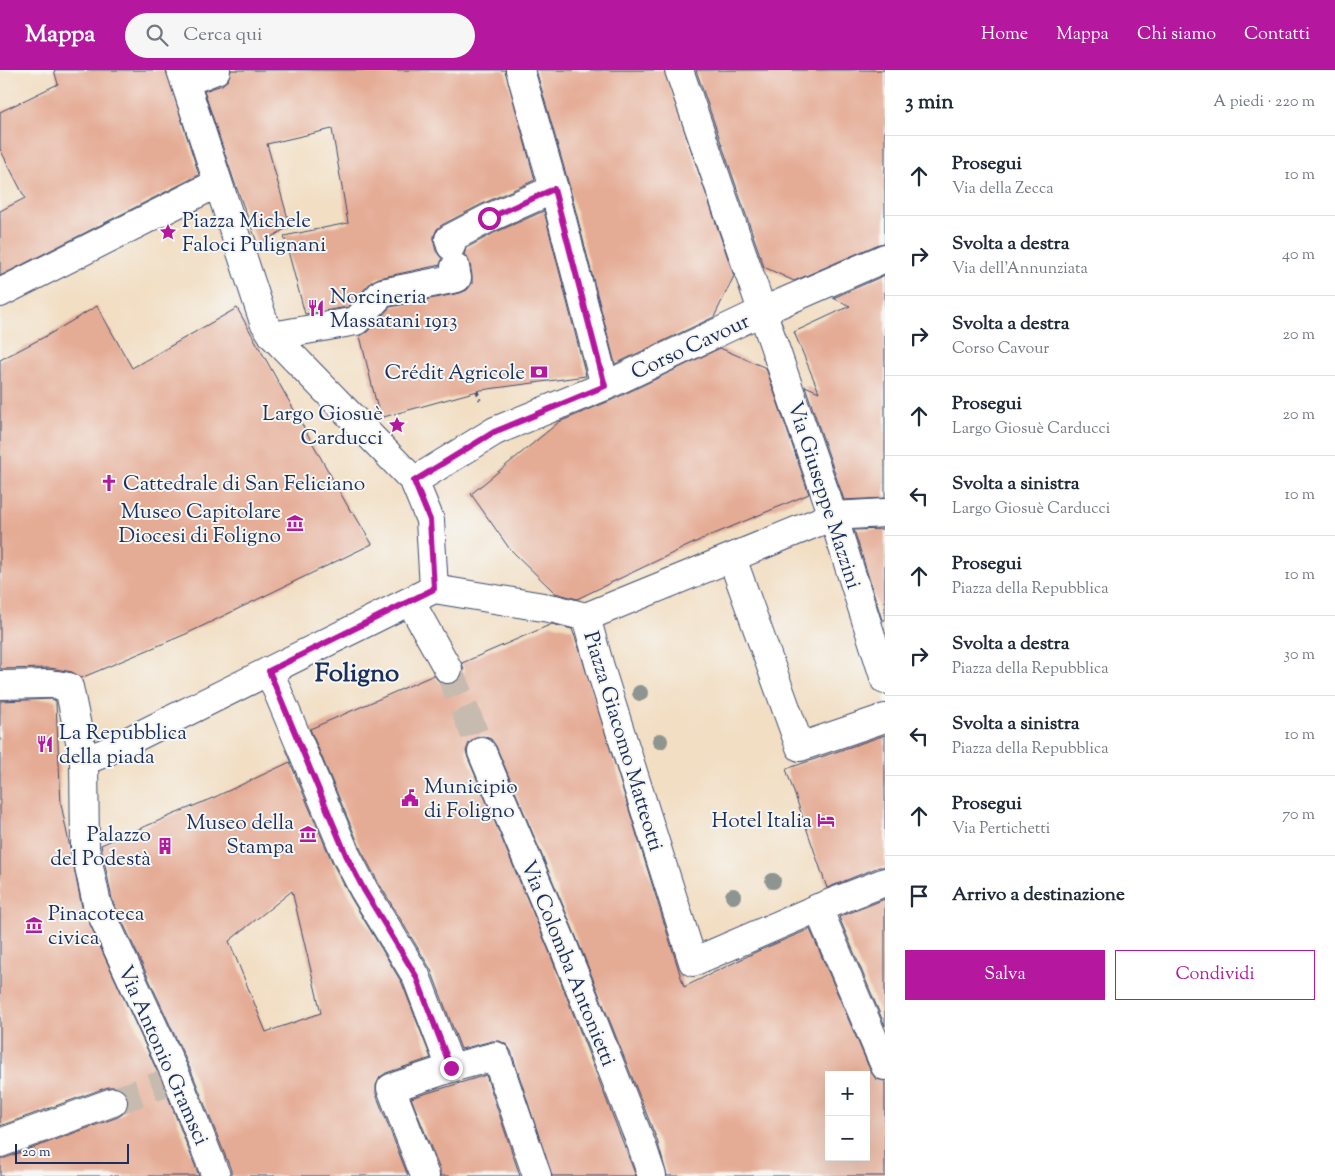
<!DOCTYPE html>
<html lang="it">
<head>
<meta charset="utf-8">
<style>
	:root { --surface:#fff; --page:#f6f6f7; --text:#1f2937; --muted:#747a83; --line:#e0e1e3; --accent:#b5179e }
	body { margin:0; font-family:"Sorts Mill Goudy",serif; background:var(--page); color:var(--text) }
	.controls { position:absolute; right:15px; bottom:15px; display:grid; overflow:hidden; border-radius:0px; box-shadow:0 5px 20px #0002 }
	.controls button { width:45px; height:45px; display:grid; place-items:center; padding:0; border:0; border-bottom:1px solid var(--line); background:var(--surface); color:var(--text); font:25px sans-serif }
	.scale { position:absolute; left:15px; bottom:12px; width:114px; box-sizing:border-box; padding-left:5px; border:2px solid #1b2f5e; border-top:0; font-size:14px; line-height:18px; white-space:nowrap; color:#1b2f5e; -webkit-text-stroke:4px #f6f6f2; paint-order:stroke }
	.stop { position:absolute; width:15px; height:15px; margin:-11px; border:4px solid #b5179e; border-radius:50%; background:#fff }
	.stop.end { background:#b5179e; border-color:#fff; box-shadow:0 1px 5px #0008 }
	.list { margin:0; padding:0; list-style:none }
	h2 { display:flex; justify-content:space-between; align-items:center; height:65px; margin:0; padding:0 20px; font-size:21px }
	h2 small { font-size:16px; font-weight:400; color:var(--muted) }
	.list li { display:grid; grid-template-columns:32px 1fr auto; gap:15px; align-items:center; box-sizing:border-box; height:80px; padding:0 20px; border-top:1px solid var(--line) }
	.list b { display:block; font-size:19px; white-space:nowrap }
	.list p { margin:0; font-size:16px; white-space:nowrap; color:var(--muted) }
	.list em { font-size:16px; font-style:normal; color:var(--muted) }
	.actions { display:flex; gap:10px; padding:15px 20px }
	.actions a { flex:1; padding:11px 0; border:1px solid var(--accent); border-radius:0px; text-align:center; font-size:18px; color:var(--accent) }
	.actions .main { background:var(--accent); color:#fff }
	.icon { flex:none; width:28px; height:28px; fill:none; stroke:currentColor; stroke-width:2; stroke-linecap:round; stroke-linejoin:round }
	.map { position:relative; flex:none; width:885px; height:1106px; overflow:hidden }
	header { display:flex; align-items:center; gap:30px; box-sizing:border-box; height:70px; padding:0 25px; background:var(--accent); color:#fff }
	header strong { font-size:24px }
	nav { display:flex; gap:28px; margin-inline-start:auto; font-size:18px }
	.search { width:350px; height:45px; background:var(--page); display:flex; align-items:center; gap:12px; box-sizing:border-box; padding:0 18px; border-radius:28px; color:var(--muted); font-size:19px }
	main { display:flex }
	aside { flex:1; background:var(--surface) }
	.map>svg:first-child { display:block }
	.building { fill:#e5ac95; fill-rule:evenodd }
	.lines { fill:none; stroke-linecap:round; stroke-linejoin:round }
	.minor-tunnel { stroke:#c7bbaf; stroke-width:28; stroke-dasharray:28 14; stroke-linecap:butt }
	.minor-casing { stroke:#3b496d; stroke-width:30 }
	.path { stroke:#3b496d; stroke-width:3; stroke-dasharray:4 4; stroke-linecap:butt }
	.minor { stroke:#fff; stroke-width:28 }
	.tree { fill:#8e9490 }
	.route { stroke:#b5179e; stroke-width:6 }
	.labels { text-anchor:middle; stroke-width:4; stroke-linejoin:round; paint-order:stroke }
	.poi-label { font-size:21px; fill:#1b2f5e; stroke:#f6f6f2; text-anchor:start }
	.street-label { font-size:21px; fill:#1b2f5e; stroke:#f6f6f2 }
	.district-label { font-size:26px; font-weight:bold; fill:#1b2f5e; stroke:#f6f6f2 }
</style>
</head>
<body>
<header>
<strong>Mappa</strong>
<div class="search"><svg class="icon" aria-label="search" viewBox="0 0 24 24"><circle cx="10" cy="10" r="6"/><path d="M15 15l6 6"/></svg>Cerca qui</div>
<nav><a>Home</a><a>Mappa</a><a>Chi siamo</a><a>Contatti</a></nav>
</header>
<main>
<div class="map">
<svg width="885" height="1106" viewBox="0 0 885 1106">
	<rect width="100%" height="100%" fill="#f6f6f2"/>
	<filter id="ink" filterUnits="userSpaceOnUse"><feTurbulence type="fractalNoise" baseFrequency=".02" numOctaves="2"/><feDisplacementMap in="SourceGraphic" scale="10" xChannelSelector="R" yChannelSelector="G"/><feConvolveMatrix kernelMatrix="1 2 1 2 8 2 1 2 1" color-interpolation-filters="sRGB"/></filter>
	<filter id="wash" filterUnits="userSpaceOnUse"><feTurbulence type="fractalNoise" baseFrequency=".0096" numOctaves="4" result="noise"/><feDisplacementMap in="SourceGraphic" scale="20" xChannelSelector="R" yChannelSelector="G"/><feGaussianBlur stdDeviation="1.12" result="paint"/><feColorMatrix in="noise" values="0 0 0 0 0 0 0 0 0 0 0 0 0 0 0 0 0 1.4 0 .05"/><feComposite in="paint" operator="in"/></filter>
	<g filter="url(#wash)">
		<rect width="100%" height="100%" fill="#f2dec3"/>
		<g id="blocks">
			<g class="building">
				<path d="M54 0H166L199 105 0 206V141L25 128 0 79V42L58 14Z"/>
				<path d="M231 0H505L535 110 482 134 442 155 437 159 434 166V173L436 181 442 189 440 195 379 208 371 212 348 237 305 244 284 166 348 153 332 59 267 74 290 156 258 175 234 111 204 21 222 15 228 10Z"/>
				<path d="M536 0H664L734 206 714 247 615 294 569 115Z"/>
				<path d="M696 0H885V173L879 174 794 211 764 197Z"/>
				<path d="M544 141 586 306 481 320 380 348 360 266 367 262 390 237 460 223 467 220 472 214V206L470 194 467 187 464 185 466 178 496 162Z"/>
				<path d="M885 205V428L844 430 805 316 819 322 794 262 850 236 833 228Z"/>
				<path d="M97 236 132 298 237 238 351 442H353L372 474 186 564 81 608 72 602 50 598 0 599V290L48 265Z"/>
				<path d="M720 278 766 298 809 424 700 470 577 529 555 523 509 478 471 424 559 352 612 330Z"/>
				<path d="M885 459V550H882L854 460Z"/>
				<path d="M552 554 572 559 579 578 684 917 758 881 810 859 871 1002 876 1009 885 1011V1106H667L657 1070 577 869 496 676 491 669 483 666 476 668 469 673 466 681 468 688 549 881 636 1106H552L511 981 507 975 500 971H492L461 979 431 900 378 812 361 780 310 659 434 605 440 613 447 615 455 613 462 607 464 600 462 593ZM829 1005H866V1087H829Z"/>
				<path d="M52 629 56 631V634L61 734 82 837 164 1016 199 1106H0V1088H5L118 1047 125 1042 128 1034 127 1026 123 1020 116 1017H108L0 1056V631Z"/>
				<path d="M885 665V797H879L827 818 786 699Z"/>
				<path d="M290 692 333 794 351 828 402 913 431 988 386 1003 380 1007 376 1015V1024L408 1106H231V1100L192 1003 112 829 101 775 215 727ZM292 821 321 943 266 962 229 871Z"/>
				<path d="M885 829V956L839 847Z"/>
				<path d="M486 1005 520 1106H440V1100L411 1028Z"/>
			</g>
		</g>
	</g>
	<g filter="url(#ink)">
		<use href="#blocks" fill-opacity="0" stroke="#3b496d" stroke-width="1"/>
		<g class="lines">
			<g class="minor-tunnel">
				<path d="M448 599 482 682"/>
				<path d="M113 1032 169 1012"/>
			</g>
			<g class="minor-casing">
				<g id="minor">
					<path d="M181 0 264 252 273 266 356 251 382 223 457 208 455 197"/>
					<path d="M520 0 554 119 605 316"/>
					<path d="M679 0 833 446 885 610"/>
					<path d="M185 12 216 0"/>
					<path d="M451 176 449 169 489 148 554 119"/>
					<path d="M0 223 218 113"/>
					<path d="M273 266 414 411"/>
					<path d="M732 488 800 677 885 648"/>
					<path d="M434 519 430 450 414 411 495 361 605 316 763 241 885 188"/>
					<path d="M410 531 448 599"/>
					<path d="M586 547 602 604 693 892 818 838 885 812"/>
					<path d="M586 547 833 446 885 443"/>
					<path d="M269 601 347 787 364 820 416 906 451 998 391 1018 425 1106"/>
					<path d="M0 615 50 614"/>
					<path d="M57 615 69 617 84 691 85 778 97 834 178 1010 216 1106"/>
					<path d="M482 682 563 875 642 1076 652 1106"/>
					<path d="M84 691 104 683 434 519 555 539 586 547"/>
					<path d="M818 838 885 996"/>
					<path d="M451 998 496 986 537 1106"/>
					<path d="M0 1073 113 1032"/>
				</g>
			</g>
			<path class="path" d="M477 321 480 330"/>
			<use href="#minor" class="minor"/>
		</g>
		<g class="tree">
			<circle cx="640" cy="623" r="8"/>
			<circle cx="660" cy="671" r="8"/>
			<circle cx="773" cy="811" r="8"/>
			<circle cx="733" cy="826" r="8"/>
		</g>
	</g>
	<g class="lines" filter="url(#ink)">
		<path class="route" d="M451 998 416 906 364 820 347 787 269 601 434 519 430 450 414 411 494 362 605 316 554 119 489 148"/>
	</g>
	<defs>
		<g id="sight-bare" transform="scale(1.35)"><path d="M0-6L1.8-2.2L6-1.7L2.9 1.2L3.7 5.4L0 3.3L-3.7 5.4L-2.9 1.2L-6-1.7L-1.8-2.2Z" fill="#b5179e" stroke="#f6f6f2" stroke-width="2.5" paint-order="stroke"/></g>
		<g id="restaurant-bare" transform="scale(1.35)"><path d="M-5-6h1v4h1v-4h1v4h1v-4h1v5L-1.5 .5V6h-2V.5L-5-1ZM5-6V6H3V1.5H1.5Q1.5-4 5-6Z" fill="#b5179e" stroke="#f6f6f2" stroke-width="2.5" paint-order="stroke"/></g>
		<g id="bank-bare" transform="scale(1.35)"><path d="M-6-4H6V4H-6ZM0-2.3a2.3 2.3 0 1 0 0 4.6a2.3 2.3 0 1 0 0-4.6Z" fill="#b5179e" stroke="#f6f6f2" stroke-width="2.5" paint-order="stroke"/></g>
		<g id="church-bare" transform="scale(1.35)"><path d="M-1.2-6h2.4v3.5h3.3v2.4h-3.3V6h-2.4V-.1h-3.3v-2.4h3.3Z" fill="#b5179e" stroke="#f6f6f2" stroke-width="2.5" paint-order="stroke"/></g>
		<g id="museum-bare" transform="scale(1.35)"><path d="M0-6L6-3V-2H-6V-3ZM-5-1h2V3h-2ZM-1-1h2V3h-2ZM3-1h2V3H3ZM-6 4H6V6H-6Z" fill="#b5179e" stroke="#f6f6f2" stroke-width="2.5" paint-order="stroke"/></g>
		<g id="civic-bare" transform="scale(1.35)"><path d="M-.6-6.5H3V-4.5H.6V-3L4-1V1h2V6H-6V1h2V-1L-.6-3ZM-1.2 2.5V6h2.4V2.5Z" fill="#b5179e" stroke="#f6f6f2" stroke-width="2.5" paint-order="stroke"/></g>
		<g id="hotel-bare" transform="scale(1.35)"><path d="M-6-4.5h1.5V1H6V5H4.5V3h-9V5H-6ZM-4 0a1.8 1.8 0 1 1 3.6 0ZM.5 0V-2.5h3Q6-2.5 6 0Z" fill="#b5179e" stroke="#f6f6f2" stroke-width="2.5" paint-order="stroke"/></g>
		<g id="building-bare" transform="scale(1.35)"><path d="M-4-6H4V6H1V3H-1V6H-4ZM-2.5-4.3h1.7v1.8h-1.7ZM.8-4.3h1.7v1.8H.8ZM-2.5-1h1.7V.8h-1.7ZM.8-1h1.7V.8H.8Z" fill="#b5179e" stroke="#f6f6f2" stroke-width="2.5" paint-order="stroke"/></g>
	</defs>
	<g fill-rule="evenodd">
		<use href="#sight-bare" x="168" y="162"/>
		<use href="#restaurant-bare" x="316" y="238"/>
		<use href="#bank-bare" x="539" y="302"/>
		<use href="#sight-bare" x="397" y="355"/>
		<use href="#church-bare" x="109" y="413"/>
		<use href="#museum-bare" x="295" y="453"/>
		<use href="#restaurant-bare" x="45" y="674"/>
		<use href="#civic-bare" x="410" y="728"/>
		<use href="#hotel-bare" x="826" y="750"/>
		<use href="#museum-bare" x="308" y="764"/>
		<use href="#building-bare" x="165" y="776"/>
		<use href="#museum-bare" x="34" y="855"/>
	</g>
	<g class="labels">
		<g class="poi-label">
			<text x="182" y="157">Piazza Michele<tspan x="182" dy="24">Faloci Pulignani</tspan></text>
			<text x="330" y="233">Norcineria<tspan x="330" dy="24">Massatani 1913</tspan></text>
			<text x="525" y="309" text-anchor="end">Crédit Agricole</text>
			<text x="383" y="350" text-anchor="end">Largo Giosuè<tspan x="383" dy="24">Carducci</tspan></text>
			<text x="123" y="420">Cattedrale di San Feliciano</text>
			<text x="281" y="448" text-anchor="end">Museo Capitolare<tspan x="281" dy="24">Diocesi di Foligno</tspan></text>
			<text x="59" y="669">La Repubblica<tspan x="59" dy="24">della piada</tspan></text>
			<text x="424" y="723">Municipio<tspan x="424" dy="24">di Foligno</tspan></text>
			<text x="812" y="757" text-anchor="end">Hotel Italia</text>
			<text x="294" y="759" text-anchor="end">Museo della<tspan x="294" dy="24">Stampa</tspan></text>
			<text x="151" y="771" text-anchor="end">Palazzo<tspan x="151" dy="24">del Podestà</tspan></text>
			<text x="48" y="850">Pinacoteca<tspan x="48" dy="24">civica</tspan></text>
		</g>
		<g class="street-label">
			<text transform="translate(690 276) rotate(-25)" y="7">Corso Cavour</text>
			<text transform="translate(825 425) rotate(72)" y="7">Via Giuseppe Mazzini</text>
			<text transform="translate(624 671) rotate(73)" y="7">Piazza Giacomo Matteotti</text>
			<text transform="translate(569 893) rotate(68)" y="7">Via Colomba Antonietti</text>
			<text transform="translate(164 985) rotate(66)" y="7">Via Antonio Gramsci</text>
		</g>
		<g class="district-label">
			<text x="357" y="611">Foligno</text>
		</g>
	</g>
</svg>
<div class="controls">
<button>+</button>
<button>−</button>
</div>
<div class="scale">20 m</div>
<div class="stop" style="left:489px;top:148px"></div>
<div class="stop end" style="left:451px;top:998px"></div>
</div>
<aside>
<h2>3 min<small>A piedi · 220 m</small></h2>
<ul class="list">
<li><svg class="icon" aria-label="ahead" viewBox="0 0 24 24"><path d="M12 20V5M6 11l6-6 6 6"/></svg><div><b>Prosegui</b><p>Via della Zecca</p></div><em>10 m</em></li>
<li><svg class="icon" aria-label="right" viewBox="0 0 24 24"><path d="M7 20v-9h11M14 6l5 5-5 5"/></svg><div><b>Svolta a destra</b><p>Via dell'Annunziata</p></div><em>40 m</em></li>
<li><svg class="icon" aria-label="right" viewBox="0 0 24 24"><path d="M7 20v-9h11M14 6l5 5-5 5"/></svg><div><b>Svolta a destra</b><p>Corso Cavour</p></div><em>20 m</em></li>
<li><svg class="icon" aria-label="ahead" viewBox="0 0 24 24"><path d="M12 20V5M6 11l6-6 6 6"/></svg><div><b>Prosegui</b><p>Largo Giosuè Carducci</p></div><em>20 m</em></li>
<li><svg class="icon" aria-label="left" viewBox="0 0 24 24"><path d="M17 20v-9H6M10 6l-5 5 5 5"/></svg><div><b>Svolta a sinistra</b><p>Largo Giosuè Carducci</p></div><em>10 m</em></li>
<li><svg class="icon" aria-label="ahead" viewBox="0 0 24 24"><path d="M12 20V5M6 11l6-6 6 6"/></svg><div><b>Prosegui</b><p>Piazza della Repubblica</p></div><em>10 m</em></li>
<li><svg class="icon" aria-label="right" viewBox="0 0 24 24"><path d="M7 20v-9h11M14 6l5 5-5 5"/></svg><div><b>Svolta a destra</b><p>Piazza della Repubblica</p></div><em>30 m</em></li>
<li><svg class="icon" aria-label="left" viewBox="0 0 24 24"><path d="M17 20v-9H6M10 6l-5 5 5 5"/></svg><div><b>Svolta a sinistra</b><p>Piazza della Repubblica</p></div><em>10 m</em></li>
<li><svg class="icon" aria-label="ahead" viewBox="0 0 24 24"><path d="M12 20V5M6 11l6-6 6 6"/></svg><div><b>Prosegui</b><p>Via Pertichetti</p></div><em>70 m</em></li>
<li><svg class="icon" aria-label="arrive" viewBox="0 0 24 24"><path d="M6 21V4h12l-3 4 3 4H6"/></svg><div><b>Arrivo a destinazione</b></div></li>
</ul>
<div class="actions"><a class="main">Salva</a><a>Condividi</a></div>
</aside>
</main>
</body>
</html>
